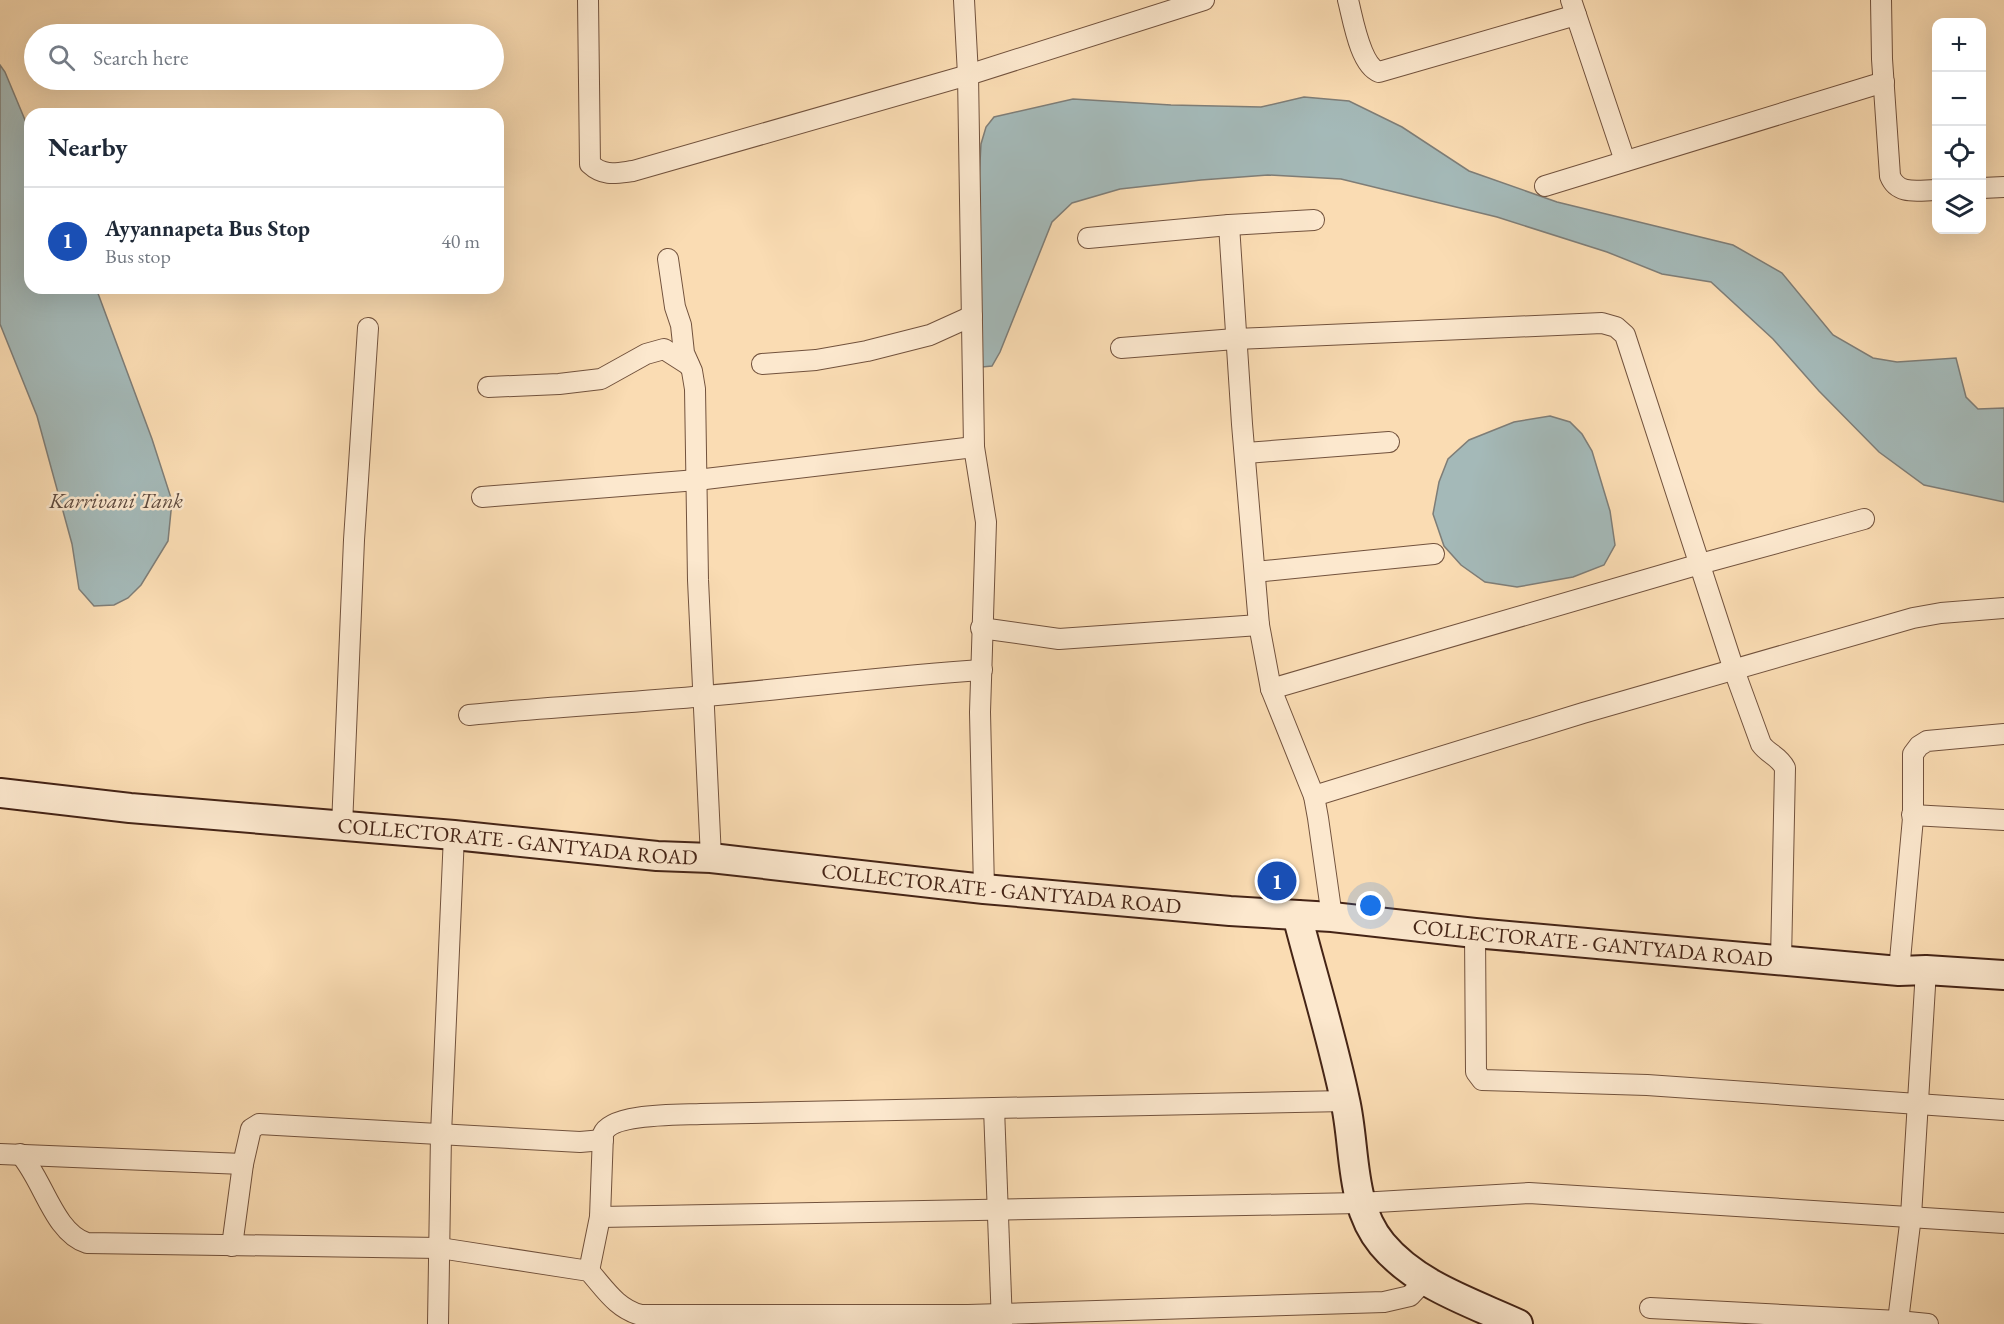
<!DOCTYPE html>
<html lang="en">
<head>
<meta charset="utf-8">
<style>
	:root { --surface:#fff; --page:#f2f2f3; --text:#1f2937; --muted:#747a83; --line:#e0e1e3; --accent:#8f2418 }
	body { margin:0; font-family:"EB Garamond",serif; background:var(--page); color:var(--text) }
	.controls { position:absolute; right:18px; top:18px; display:grid; overflow:hidden; border-radius:12px; box-shadow:0 6px 24px #0002 }
	.controls button { width:54px; height:54px; display:grid; place-items:center; padding:0; border:0; border-bottom:2px solid var(--line); background:var(--surface); color:var(--text); font:30px sans-serif }
	.you { position:absolute; left:1371px; top:906px; width:21px; height:21px; margin:-15px; border:4px solid #fff; border-radius:50%; background:#1a73e8; box-shadow:0 0 0 9px #1a73e833 }
	.badge { display:grid; place-items:center; width:39px; height:39px; border-radius:50%; background:var(--accent); color:#fff; font-size:20px; font-weight:700 }
	.pin { position:absolute; translate:-50% -50%; border:3px solid #fff; box-shadow:0 2px 6px #0006 }
	.list { margin:0; padding:0; list-style:none }
	h2 { display:flex; justify-content:space-between; align-items:center; height:78px; margin:0; padding:0 24px; font-size:26px }
	h2 small { font-size:20px; font-weight:400; color:var(--muted) }
	.list li { display:grid; grid-template-columns:39px 1fr auto; gap:18px; align-items:center; box-sizing:border-box; height:108px; padding:0 24px; border-top:2px solid var(--line) }
	.list b { display:block; font-size:22px; white-space:nowrap }
	.list p { margin:0; font-size:20px; white-space:nowrap; color:var(--muted) }
	.list em { font-size:20px; font-style:normal; color:var(--muted) }
	.icon { flex:none; width:33px; height:33px; fill:none; stroke:currentColor; stroke-width:2; stroke-linecap:round; stroke-linejoin:round }
	.map { position:relative; flex:none; width:2004px; height:1324px; overflow:hidden }
	.search { position:absolute; background:var(--surface); box-shadow:0 6px 24px #0002; left:24px; top:24px; width:480px; height:66px; display:flex; align-items:center; gap:15px; box-sizing:border-box; padding:0 21px; border-radius:33px; color:var(--muted); font-size:22px }
	.panel { position:absolute; background:var(--surface); box-shadow:0 6px 24px #0002; left:24px; top:108px; width:480px; height:186px; border-radius:18px }
	.map>svg:first-child { display:block }
	.water { fill:#a4b9b8; stroke:#7e7d77; stroke-width:1.5 }
	.lines { fill:none; stroke-linecap:round; stroke-linejoin:round }
	.street-casing { stroke:#72523d; stroke-width:22 }
	.secondary-casing { stroke:#452416; stroke-width:32 }
	.street { stroke:#fce8ce; stroke-width:20 }
	.secondary { stroke:#fce8ce; stroke-width:28 }
	.labels { text-anchor:middle; stroke-width:5; stroke-linejoin:round; paint-order:stroke }
	.street-label { font-size:21px; fill:#452416; stroke:#fce8ce }
	.water-label { font-size:22px; font-style:italic; fill:#5d493e; stroke:#fce8ce }
</style>
</head>
<body>
<div class="map">
<svg width="2004" height="1324" viewBox="0 0 2004 1324">
	<rect width="100%" height="100%" fill="#fadcb3"/>
	<filter id="stains"><feTurbulence type="fractalNoise" baseFrequency=".00333" numOctaves="4"/><feColorMatrix values="0 0 0 0 .2 0 0 0 0 .09 0 0 0 0 .02 0 0 0 .5 -.17"/></filter>
	<radialGradient id="worn" r=".72"><stop offset=".6" stop-color="#630" stop-opacity="0"/><stop offset="1" stop-color="#630" stop-opacity=".3"/></radialGradient>
	<g class="water">
		<path d="M0 65 5 72 30 132V288H96L152 439 172 501 168 541 141 585 128 598 114 605 94 606 79 589 72 544 37 416 0 324Z"/>
		<path d="M1304 97 1349 101 1402 127 1469 171 1557 202 1733 245 1782 273 1833 335 1873 358 1897 362 1956 358 1966 397 1978 409 2004 408V502L1924 485 1879 452 1819 391 1773 339 1711 282 1662 274 1607 252 1497 217 1341 179 1268 175 1201 180 1120 189 1072 203 1052 222 1000 352 992 366 982 367 976 234 981 144 986 127 994 117 1073 99 1171 105 1261 107Z"/>
		<path d="M1550 416 1570 422 1582 434 1592 451 1610 511 1615 545 1604 565 1573 577 1517 587 1485 582 1461 565 1444 546 1433 514 1439 482 1448 459 1469 440 1514 422Z"/>
	</g>
	<g class="lines">
		<g class="street-casing">
			<g id="street">
				<path d="M588 0 590 164C604 177 617 173 633 171L968 75 1204 0"/>
				<path d="M964 0 968 75 974 447 986 522 980 712 984 889"/>
				<path d="M1348 0C1353 19 1360 65 1379 72L1576 15"/>
				<path d="M1571 0 1625 161"/>
				<path d="M1881 0 1882 59 1890 176C1898 196 1919 190 1936 190"/>
				<path d="M1545 186 1884 82"/>
				<path d="M1982 188 2004 187"/>
				<path d="M1229 225 1242 424 1259 625 1271 689 1314 796 1318 818 1332 917"/>
				<path d="M1088 238 1229 225 1314 220"/>
				<path d="M668 259 675 307 681 325 684 353 692 371 695 389 698 580 711 858"/>
				<path d="M1121 348 1235 339 1602 323 1616 327 1625 335 1734 670 1761 744C1768 754 1779 756 1785 768L1781 960"/>
				<path d="M762 364 816 360 867 351 930 335 972 316"/>
				<path d="M488 387 559 384 601 379 646 354 664 349 689 365"/>
				<path d="M1246 453 1389 442"/>
				<path d="M482 497 697 480 974 447"/>
				<path d="M1255 572 1434 554"/>
				<path d="M981 628 1059 639 1259 625"/>
				<path d="M1271 689 1700 564 1864 519"/>
				<path d="M469 715C548 707 627 703 705 696 798 688 889 676 982 670"/>
				<path d="M1314 796 1583 713 1913 618 1941 613 2004 608"/>
				<path d="M1912 815 2004 820"/>
				<path d="M342 826 354 540 368 328"/>
				<path d="M1475 933 1476 1072 1482 1080 1647 1085 2004 1110"/>
				<path d="M1899 971 1913 818V754L1919 746 1927 741 2004 734"/>
				<path d="M994 1108 1002 1324"/>
				<path d="M0 1154 243 1164"/>
				<path d="M20 1154C43 1179 54 1233 87 1243L440 1248 589 1271C605 1289 617 1309 641 1315H968L1384 1302 1410 1296 1424 1281"/>
				<path d="M600 1217 1360 1203 1529 1193 2004 1223"/>
				<path d="M232 1246 243 1164 251 1129 259 1124 580 1142 603 1140"/>
				<path d="M589 1271 600 1217 603 1134C611 1113 680 1115 701 1114L1346 1101"/>
				<path d="M1650 1308 1898 1321 1928 1324"/>
				<path d="M1898 1321 1911 1216 1926 970"/>
				<path d="M438 1324 441 1134 454 835"/>
			</g>
		</g>
		<g class="secondary-casing">
			<g id="secondary">
				<path id="s1" d="M0 793 130 808 454 835 657 856 711 858 984 889 1230 911 1332 917 1475 933 1899 971 1926 970 2004 975"/>
				<path d="M1297 915C1313 977 1332 1038 1345 1100 1356 1148 1349 1204 1382 1244 1416 1285 1470 1302 1518 1324"/>
			</g>
		</g>
		<use href="#street" class="street"/>
		<use href="#secondary" class="secondary"/>
	</g>
	<g class="labels">
		<g class="street-label">
			<text dy="7" stroke="none"><textPath href="#s1" startOffset="520">COLLECTORATE - GANTYADA ROAD</textPath></text>
			<text dy="7" stroke="none"><textPath href="#s1" startOffset="1006">COLLECTORATE - GANTYADA ROAD</textPath></text>
			<text dy="7" stroke="none"><textPath href="#s1" startOffset="1600">COLLECTORATE - GANTYADA ROAD</textPath></text>
		</g>
		<g class="water-label">
			<text x="116" y="508">Karrivani Tank</text>
		</g>
	</g>
	<rect width="100%" height="100%" filter="url(#stains)"/>
	<rect width="100%" height="100%" fill="url(#worn)"/>
</svg>
<div class="controls">
<button>+</button>
<button>−</button>
<button><svg class="icon" aria-label="locate" viewBox="0 0 24 24"><circle cx="12" cy="12" r="6"/><path d="M12 2v4M12 18v4M2 12h4M18 12h4"/></svg></button>
<button><svg class="icon" aria-label="layers" viewBox="0 0 24 24"><path d="M12 4l9 5-9 5-9-5zM3 14l9 5 9-5"/></svg></button>
</div>
<div class="you"></div>
<div class="pin badge" style="left:1277px;top:881px;background:#1a4fb4">1</div>
<div class="search"><svg class="icon" aria-label="search" viewBox="0 0 24 24"><circle cx="10" cy="10" r="6"/><path d="M15 15l6 6"/></svg>Search here</div>
<section class="panel">
<h2>Nearby<small></small></h2>
<ul class="list">
<li><span class="badge" style="background:#1a4fb4">1</span><div><b>Ayyannapeta Bus Stop</b><p>Bus stop</p></div><em>40 m</em></li>
</ul>
</section>
</div>
</body>
</html>
